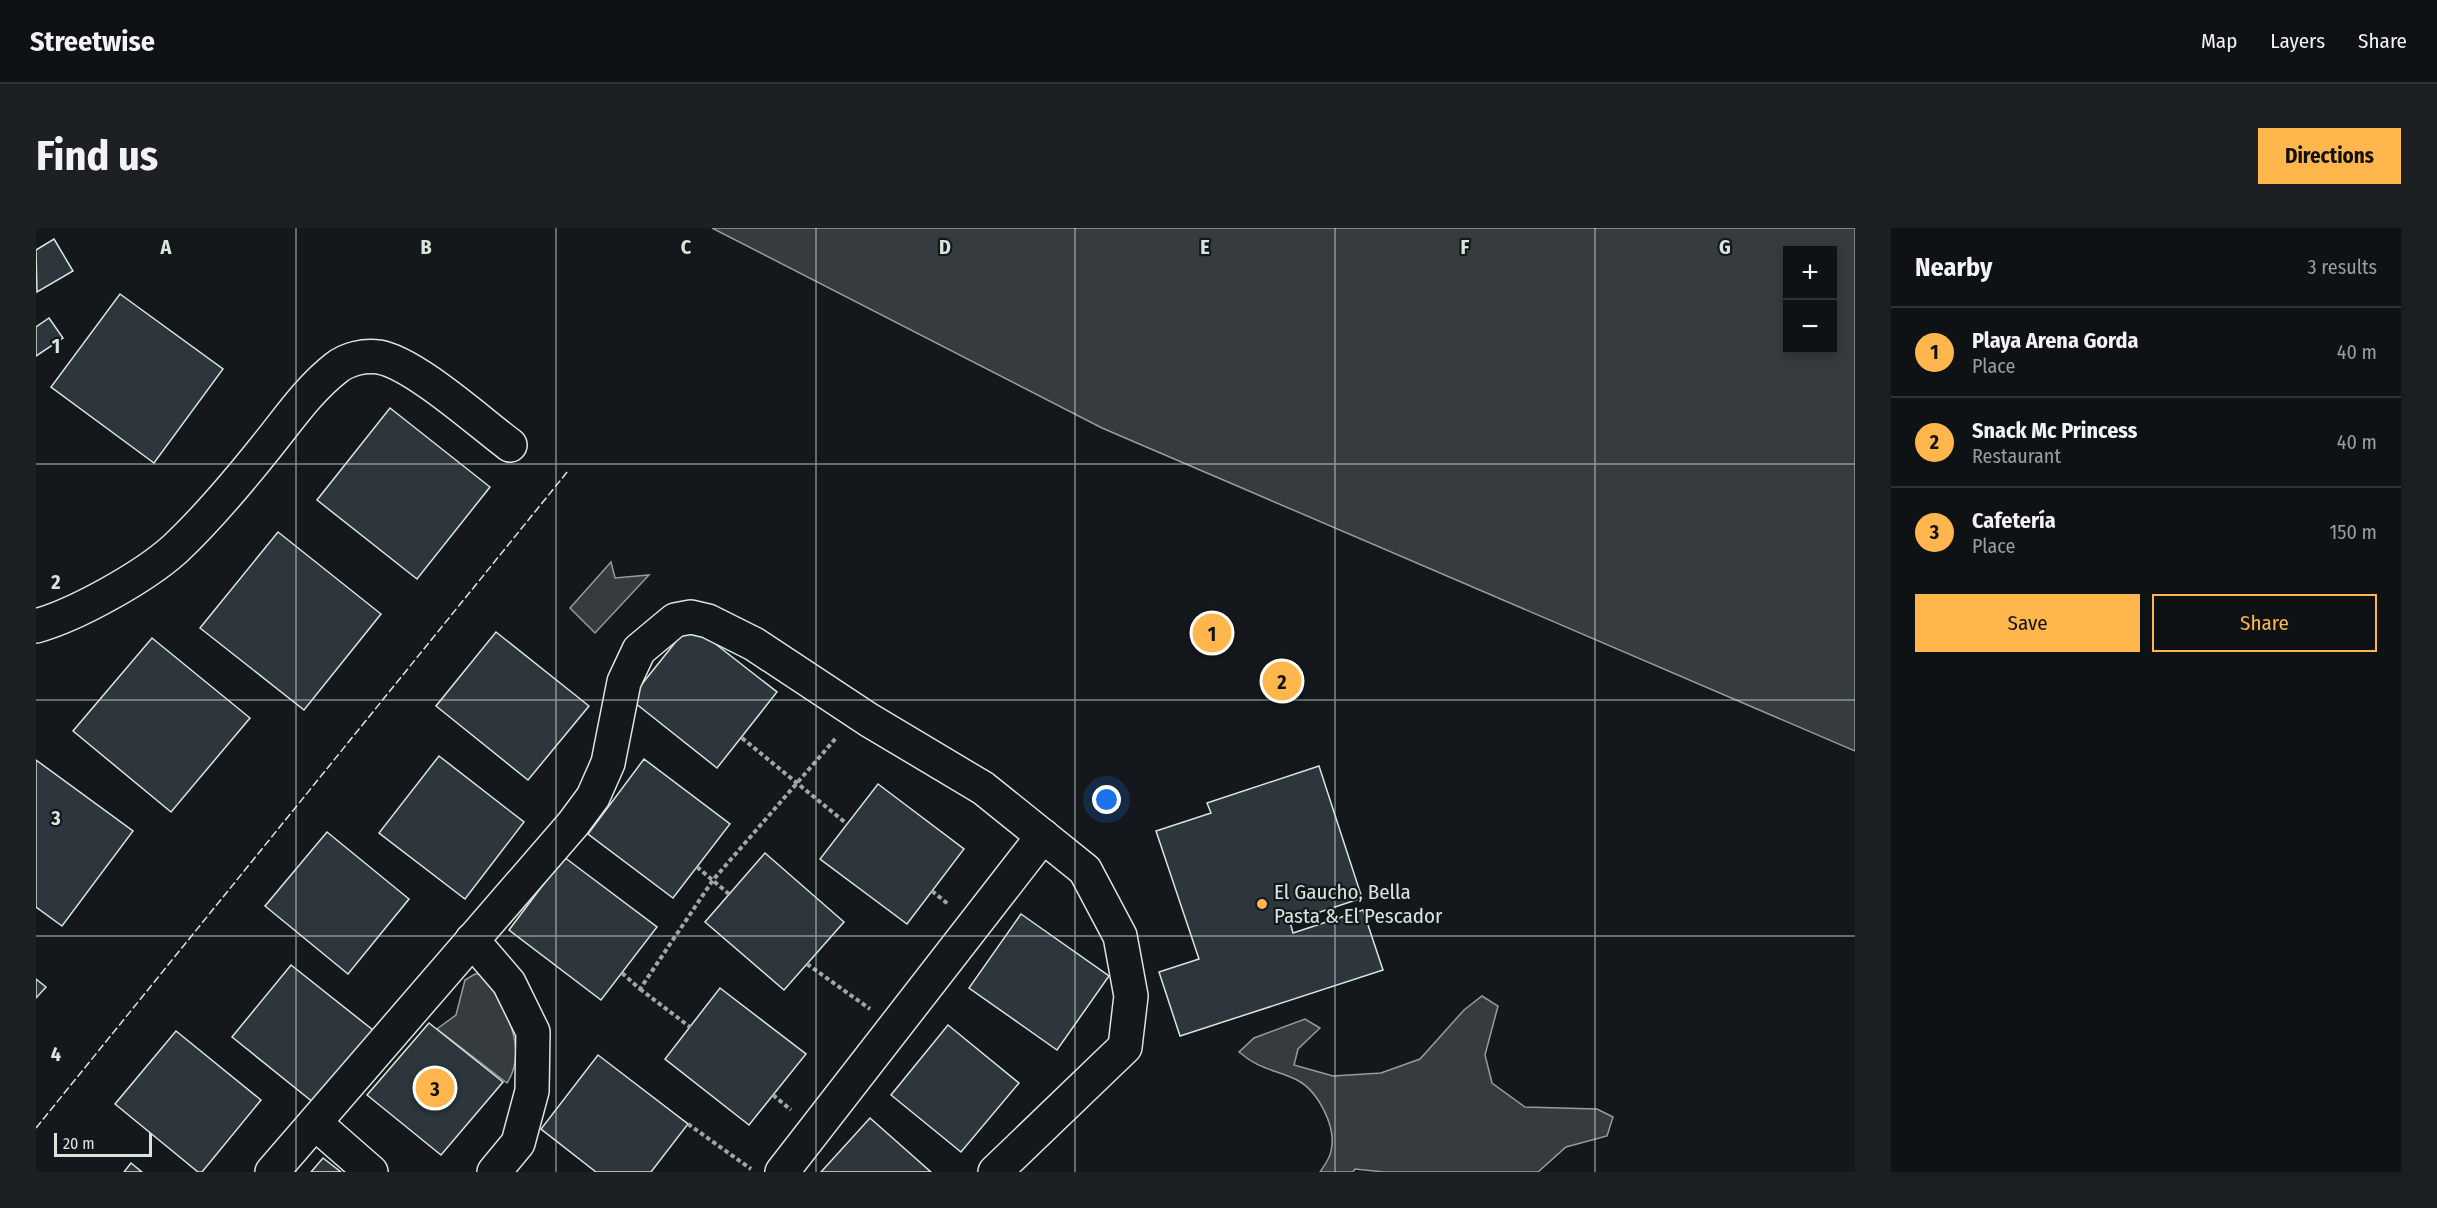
<!DOCTYPE html>
<html lang="en">
<head>
<meta charset="utf-8">
<style>
	:root { --surface:#0f1215; --page:#1d2022; --text:#f1f3f6; --muted:#9b9ea0; --line:#2f3234; --accent:#ffb74d }
	body { margin:0; font-family:"Fira Sans Condensed",sans-serif; background:var(--page); color:var(--text) }
	.controls { position:absolute; right:18px; top:18px; display:grid; overflow:hidden; border-radius:0px; box-shadow:0 3px 9px #0003 }
	.controls button { width:54px; height:54px; display:grid; place-items:center; padding:0; border:0; border-bottom:2px solid var(--line); background:var(--surface); color:var(--text); font:30px sans-serif }
	.scale { position:absolute; left:18px; bottom:15px; width:98px; box-sizing:border-box; padding-left:6px; border:3px solid #d8e6dc; border-top:0; font-size:16px; line-height:21px; white-space:nowrap; color:#d8e6dc; -webkit-text-stroke:4px #14181c; paint-order:stroke }
	.you { position:absolute; left:1071px; top:572px; width:21px; height:21px; margin:-15px; border:4px solid #fff; border-radius:50%; background:#1a73e8; box-shadow:0 0 0 9px #1a73e833 }
	.badge { display:grid; place-items:center; width:39px; height:39px; border-radius:50%; background:var(--accent); color:#111; font-size:20px; font-weight:700 }
	.pin { position:absolute; translate:-50% -50%; border:3px solid #fff; box-shadow:0 2px 6px #0006 }
	.list { margin:0; padding:0; list-style:none }
	h2 { display:flex; justify-content:space-between; align-items:center; height:78px; margin:0; padding:0 24px; font-size:26px }
	h2 small { font-size:20px; font-weight:400; color:var(--muted) }
	.list li { display:grid; grid-template-columns:39px 1fr auto; gap:18px; align-items:center; box-sizing:border-box; height:90px; padding:0 24px; border-top:2px solid var(--line) }
	.list b { display:block; font-size:22px; white-space:nowrap }
	.list p { margin:0; font-size:20px; white-space:nowrap; color:var(--muted) }
	.list em { font-size:20px; font-style:normal; color:var(--muted) }
	.actions { display:flex; gap:12px; padding:18px 24px }
	.actions a { flex:1; padding:14px 0; border:2px solid var(--accent); border-radius:0px; text-align:center; font-size:21px; color:var(--accent) }
	.actions .main { background:var(--accent); color:#111 }
	.map { position:relative; flex:none; width:1819px; height:944px; overflow:hidden; border-radius:0px }
	header { display:flex; align-items:center; gap:36px; box-sizing:border-box; height:84px; padding:0 30px; background:var(--surface); border-bottom:2px solid var(--line) }
	header strong { font-size:28px }
	nav { display:flex; gap:33px; margin-inline-start:auto; font-size:21px }
	.intro { display:flex; align-items:center; justify-content:space-between; box-sizing:border-box; height:144px; padding:0 36px }
	h1 { margin:0; font-size:42px }
	.button { padding:15px 27px; border-radius:0px; background:var(--accent); color:#111; font-size:21px; font-weight:700 }
	main { display:flex; gap:36px; padding:0 36px }
	aside { flex:1; background:var(--surface); border-radius:0px; box-shadow:0 3px 9px #0003 }
	.map>svg:first-child { display:block }
	.water { fill:#363b3e; stroke:#939e99; stroke-width:1.5; fill-rule:evenodd }
	.building { fill:#2c363c; stroke:#d8e6dc; stroke-width:1.5 }
	.lines { fill:none; stroke-linecap:round; stroke-linejoin:round }
	.minor-casing { stroke:#d8e6dc; stroke-width:36 }
	.path { stroke:#9da8a2; stroke-width:4; stroke-dasharray:4.5 3; stroke-linecap:butt }
	.minor { stroke:#14181c; stroke-width:33 }
	.fence { stroke:#d8e6dc; stroke-width:1.5; stroke-dasharray:8 3; stroke-linecap:butt }
	.grid { fill:none; stroke:#d8e6dc; stroke-width:1.5; stroke-opacity:0.55 }
	.poi-dot { fill:#ffb74d; stroke:#14181c; stroke-width:2 }
	.labels { text-anchor:middle; stroke-width:4.5; stroke-linejoin:round; paint-order:stroke }
	.poi-label { font-size:21px; fill:#d8e6dc; stroke:#14181c; text-anchor:start }
	.grid-label { font-size:20px; text-anchor:middle; font-weight:bold; fill:#d8e6dc; stroke:#14181c; stroke-width:4.5; stroke-linejoin:round; paint-order:stroke }
</style>
</head>
<body>
<header>
<strong>Streetwise</strong>
<nav><a>Map</a><a>Layers</a><a>Share</a></nav>
</header>
<div class="intro"><h1>Find us</h1><a class="button">Directions</a></div>
<main>
<div class="map">
<svg width="1819" height="944" viewBox="0 0 1819 944">
	<rect width="100%" height="100%" fill="#14181c"/>
	<g class="water">
		<path d="M676 0H1819V523L1066 200ZM1752 22H1796V122H1752Z"/>
		<path d="M575 334 579 350 613 347 559 405 534 380Z"/>
		<path d="M439 746H448C467 777 494 820 471 855L401 801 420 787 429 752Z"/>
		<path d="M1446 768 1462 778 1449 827 1456 855 1489 879 1561 881 1577 889 1571 908 1530 919 1502 944H1348L1319 941 1317 944H1284C1288 938 1294 930 1295 923 1301 899 1282 863 1261 852 1238 841 1224 842 1203 824L1218 810 1269 791 1284 800 1262 821 1258 837 1297 848 1345 845 1384 831 1428 782Z"/>
	</g>
	<g class="building">
		<path d="M18 11 37 43 1 64 0 22Z"/>
		<path d="M84 66 187 141 118 235 15 159Z"/>
		<path d="M13 90 27 110 0 128V99Z"/>
		<path d="M354 180 454 259 381 351 281 272Z"/>
		<path d="M242 304 345 386 268 482 164 400Z"/>
		<path d="M654 396 741 464 681 540 594 471Z"/>
		<path d="M460 404 553 478 492 552 400 478Z"/>
		<path d="M116 410 214 490 135 584 37 503Z"/>
		<path d="M403 528 488 594 429 671 343 605Z"/>
		<path d="M608 531 694 596 637 670 552 606Z"/>
		<path d="M0 532 97 603 26 698 0 679Z"/>
		<path d="M1283 538 1326 670 1254 694 1257 705 1327 682 1347 742 1144 808 1123 744 1163 731 1120 603 1175 585 1171 575Z"/>
		<path d="M842 556 928 621 871 696 784 631Z"/>
		<path d="M291 604 373 671 312 746 229 678Z"/>
		<path d="M729 625 808 694 748 762 669 694Z"/>
		<path d="M528 629 621 699 565 772 473 702Z"/>
		<path d="M985 686 1073 748 1021 822 933 760Z"/>
		<path d="M255 737 342 806 283 879 196 809Z"/>
		<path d="M0 751 10 759 0 770Z"/>
		<path d="M684 760 770 826 713 897 629 831Z"/>
		<path d="M393 795 467 854 405 927 331 867Z"/>
		<path d="M912 797 983 855 925 924 855 867Z"/>
		<path d="M140 803 225 872 166 944H162L79 876Z"/>
		<path d="M562 827 652 896 615 944H560L505 901Z"/>
		<path d="M834 890 895 944H785Z"/>
		<path d="M287 930 305 944H275Z"/>
		<path d="M95 935 106 944H88Z"/>
	</g>
	<g class="lines">
		<g class="minor-casing">
			<g id="minor">
				<path d="M0 398C40 387 108 349 139 321 172 290 202 254 230 219 252 192 272 162 300 140 311 131 328 127 343 129 378 135 443 194 474 217"/>
				<path d="M436 712 473 755 497 804 496 863 482 915 458 944"/>
				<path d="M279 895 335 944"/>
				<path d="M236 944 537 596 557 569 572 535 588 454 603 422 639 392 655 389 672 393 718 416 833 492 947 560 1049 642 1084 708 1095 768 1089 819 959 944"/>
				<path d="M746 944 1007 608"/>
			</g>
		</g>
		<g class="path">
			<path d="M706 510 811 596"/>
			<path d="M661 639 693 666"/>
			<path d="M896 663 912 676"/>
			<path d="M771 736 834 781"/>
			<path d="M586 745 604 761 677 652 800 510"/>
			<path d="M604 761 654 799"/>
			<path d="M737 867 755 882"/>
			<path d="M652 896 715 941"/>
		</g>
		<use href="#minor" class="minor"/>
		<path class="fence" d="M0 900 532 243"/>
	</g>
	<path class="grid" d="M260 0V944M520 0V944M780 0V944M1039 0V944M1299 0V944M1559 0V944M0 236H1819M0 472H1819M0 708H1819"/>
	<circle class="poi-dot" cx="1226" cy="676" r="6"/>
	<g class="labels">
		<g class="poi-label">
			<text x="1238" y="671">El Gaucho, Bella<tspan x="1238" dy="24">Pasta &amp; El Pescador</tspan></text>
		</g>
	</g>
	<g class="grid-label">
		<text x="130" y="26">A</text>
		<text x="390" y="26">B</text>
		<text x="650" y="26">C</text>
		<text x="909" y="26">D</text>
		<text x="1169" y="26">E</text>
		<text x="1429" y="26">F</text>
		<text x="1689" y="26">G</text>
		<text x="20" y="125">1</text>
		<text x="20" y="361">2</text>
		<text x="20" y="597">3</text>
		<text x="20" y="833">4</text>
	</g>
</svg>
<div class="controls">
<button>+</button>
<button>−</button>
</div>
<div class="scale">20 m</div>
<div class="you"></div>
<div class="pin badge" style="left:1176px;top:405px">1</div>
<div class="pin badge" style="left:1246px;top:453px">2</div>
<div class="pin badge" style="left:399px;top:860px">3</div>
</div>
<aside>
<h2>Nearby<small>3 results</small></h2>
<ul class="list">
<li><span class="badge">1</span><div><b>Playa Arena Gorda</b><p>Place</p></div><em>40 m</em></li>
<li><span class="badge">2</span><div><b>Snack Mc Princess</b><p>Restaurant</p></div><em>40 m</em></li>
<li><span class="badge">3</span><div><b>Cafetería</b><p>Place</p></div><em>150 m</em></li>
</ul>
<div class="actions"><a class="main">Save</a><a>Share</a></div>
</aside>
</main>
</body>
</html>
